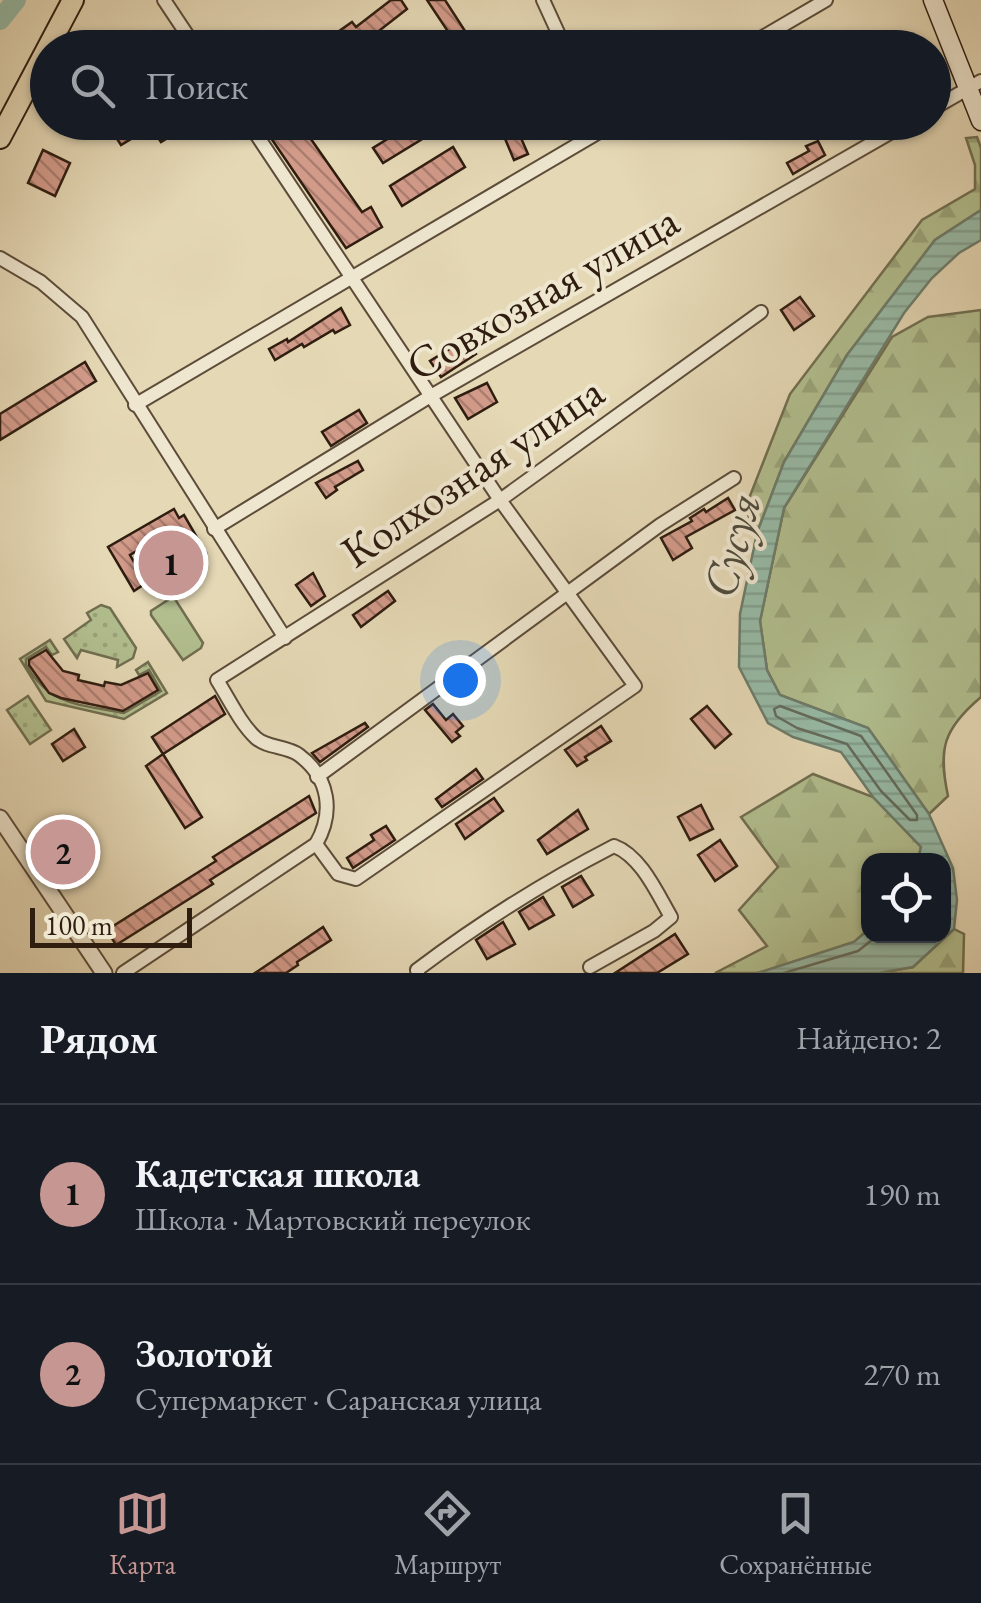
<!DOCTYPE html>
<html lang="ru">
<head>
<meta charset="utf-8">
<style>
	:root { --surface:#171b24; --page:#242831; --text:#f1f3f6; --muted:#9ea1a6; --line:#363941; --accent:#c59692 }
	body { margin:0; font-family:"EB Garamond",serif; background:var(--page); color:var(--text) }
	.controls { position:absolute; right:30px; bottom:30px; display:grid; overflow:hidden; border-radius:20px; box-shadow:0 2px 8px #0004 }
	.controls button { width:90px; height:90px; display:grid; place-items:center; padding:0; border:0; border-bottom:2px solid var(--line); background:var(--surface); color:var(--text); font:50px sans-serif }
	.scale { position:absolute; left:30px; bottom:25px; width:162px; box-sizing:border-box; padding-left:10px; border:5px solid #2f1d10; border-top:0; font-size:28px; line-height:35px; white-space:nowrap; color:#2f1d10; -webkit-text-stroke:8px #eee6cf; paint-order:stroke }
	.you { position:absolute; left:460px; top:680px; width:35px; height:35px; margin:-25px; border:8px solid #fff; border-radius:50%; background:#1a73e8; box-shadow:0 0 0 15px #1a73e833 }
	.badge { display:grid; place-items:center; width:65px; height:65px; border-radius:50%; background:var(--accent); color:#111; font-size:32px; font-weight:700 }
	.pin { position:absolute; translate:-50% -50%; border:5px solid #fff; box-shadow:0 2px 10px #0006 }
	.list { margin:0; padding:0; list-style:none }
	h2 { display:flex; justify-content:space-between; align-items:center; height:130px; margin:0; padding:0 40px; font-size:42px }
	h2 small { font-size:32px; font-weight:400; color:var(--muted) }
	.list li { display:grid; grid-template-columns:65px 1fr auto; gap:30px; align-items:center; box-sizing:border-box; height:180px; padding:0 40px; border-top:2px solid var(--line) }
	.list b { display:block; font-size:38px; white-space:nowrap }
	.list p { margin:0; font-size:32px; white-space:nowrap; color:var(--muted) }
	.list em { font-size:32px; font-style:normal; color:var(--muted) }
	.icon { flex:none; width:55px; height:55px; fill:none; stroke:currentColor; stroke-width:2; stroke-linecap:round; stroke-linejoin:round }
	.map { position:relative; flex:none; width:981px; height:973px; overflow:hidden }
	.search { position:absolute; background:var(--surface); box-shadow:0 2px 8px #0004; left:30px; right:30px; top:30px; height:110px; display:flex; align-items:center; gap:25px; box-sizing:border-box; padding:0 35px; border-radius:55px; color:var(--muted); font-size:38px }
	.sheet { height:490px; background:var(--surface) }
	nav { display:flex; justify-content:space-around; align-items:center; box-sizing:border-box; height:140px; border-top:2px solid var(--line); background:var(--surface); font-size:28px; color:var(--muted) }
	nav a { display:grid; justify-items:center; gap:5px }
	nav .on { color:var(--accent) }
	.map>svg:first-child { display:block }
	.green { fill:url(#green-dots); stroke:#706e50; stroke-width:2.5 }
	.forest { fill:url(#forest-firs); stroke:#706e50; stroke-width:2.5 }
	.pitch { fill:#b2bf8f; stroke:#706e50; stroke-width:2.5 }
	.water { fill:url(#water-rules); stroke:#6d7c6b; stroke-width:2.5 }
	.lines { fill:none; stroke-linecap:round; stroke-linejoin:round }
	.shore { stroke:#636c5c; stroke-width:2.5 }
	.river { stroke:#97bba7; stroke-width:20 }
	.building { fill:url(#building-back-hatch); stroke:#2f1d10; stroke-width:2.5 }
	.minor-casing { stroke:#5c4c39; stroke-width:16 }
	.tertiary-casing { stroke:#5c4c39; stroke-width:19 }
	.secondary-casing { stroke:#2f1d10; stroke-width:21 }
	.primary-casing { stroke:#2f1d10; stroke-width:24 }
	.minor { stroke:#eee6cf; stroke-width:12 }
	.tertiary { stroke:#eee6cf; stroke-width:15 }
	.secondary { stroke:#eee6cf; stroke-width:18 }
	.primary { stroke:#e5d8b5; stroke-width:20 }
	.labels { text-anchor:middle; stroke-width:8; stroke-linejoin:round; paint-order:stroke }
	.street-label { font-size:45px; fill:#2f1d10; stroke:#eee6cf }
	.water-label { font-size:48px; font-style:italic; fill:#4e4c3d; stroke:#eee6cf }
</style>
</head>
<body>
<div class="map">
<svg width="981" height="973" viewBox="0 0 981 973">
	<defs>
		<pattern id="green-dots" width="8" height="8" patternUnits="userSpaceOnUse" patternTransform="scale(2.5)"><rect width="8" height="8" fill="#b2bf8f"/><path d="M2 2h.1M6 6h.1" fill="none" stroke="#99a47a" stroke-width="1.8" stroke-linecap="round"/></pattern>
		<pattern id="forest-firs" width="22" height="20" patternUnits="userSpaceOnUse" patternTransform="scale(2.5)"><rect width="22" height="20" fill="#b2bf8f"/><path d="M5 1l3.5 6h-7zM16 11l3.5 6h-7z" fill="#99a47a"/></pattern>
		<pattern id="water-rules" width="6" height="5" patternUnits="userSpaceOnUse" patternTransform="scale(2.5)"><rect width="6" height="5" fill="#97bba7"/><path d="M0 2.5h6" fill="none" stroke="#82a08f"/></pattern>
		<pattern id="building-back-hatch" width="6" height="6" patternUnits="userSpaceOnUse" patternTransform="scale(2.5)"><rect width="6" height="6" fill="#d29a89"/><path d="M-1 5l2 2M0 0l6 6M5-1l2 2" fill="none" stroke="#ab7d6f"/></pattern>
	</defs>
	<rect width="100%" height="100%" fill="#e5d8b5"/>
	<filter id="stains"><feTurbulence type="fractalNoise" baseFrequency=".002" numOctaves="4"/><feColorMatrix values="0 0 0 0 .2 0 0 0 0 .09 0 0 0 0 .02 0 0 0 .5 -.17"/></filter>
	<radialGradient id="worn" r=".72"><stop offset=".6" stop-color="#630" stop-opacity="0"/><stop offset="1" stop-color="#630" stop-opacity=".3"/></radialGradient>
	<g class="green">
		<path d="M101 605 110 608 136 648 133 658 117 667 118 660 81 650 77 658 64 639 91 620 87 613Z"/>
		<path d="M50 640 58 652 52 655 46 647 26 659V665C52 708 81 704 124 713L161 691 149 670 139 675 136 670 148 662 167 693 124 719 46 701 20 659Z"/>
		<path d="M28 696 51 730 30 744 7 710Z"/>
	</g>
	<g class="forest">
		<path d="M977 137 981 148V210L935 240 847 355 784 462 757 533 752 529 746 506 790 394 922 220 975 189V165L966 138Z"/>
		<path d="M981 310V697C943 729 938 749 948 796L929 814 868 728 780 695 767 670 760 621 784 508 892 337 928 317Z"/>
		<path d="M813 774 873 797 921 847 918 860 868 861V930L854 942 758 973H715L767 946 739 910 778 867 741 817Z"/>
		<path d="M954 929 964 934 963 973H879L913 967Z"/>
	</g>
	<path class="pitch" d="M171 598 175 599 203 643 201 648 183 660 151 615V611Z"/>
	<path class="water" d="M981 210V240L959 253 932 278 904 313 784 508 760 621 767 670 780 695 868 728 929 814 953 868 957 900 954 929 913 967 879 973H758L854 942 868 930V936H944V861L918 860 921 847 873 797 841 752 793 737 768 723 739 667 740 614 757 533 784 462 847 355 935 240Z"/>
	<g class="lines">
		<g class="shore">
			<path d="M780 706 861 736 917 815V820H910L881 791 847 744 797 728 776 716 774 709Z"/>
			<path d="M784 973 858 951 877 936"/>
		</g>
		<path class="river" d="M0 20 16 0"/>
	</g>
	<g class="building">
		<path d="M391 0H401L407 9 366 41 370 48H315L352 22 356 27Z"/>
		<path d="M427 0H445L476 48H459Z"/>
		<path d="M132 122H167L174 134 161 142 151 127 121 145 114 134Z"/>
		<path d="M260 122H299L362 212 371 207 382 227 346 248Z"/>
		<path d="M415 122H426L432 133 383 163 373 148Z"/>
		<path d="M498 122H514L528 154 514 160Z"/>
		<path d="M818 141 825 155 793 174 787 163 809 151 806 146Z"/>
		<path d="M453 147 465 167 402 206 390 186Z"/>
		<path d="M43 150 70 163 55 196 28 183Z"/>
		<path d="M800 297 814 316 794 330 781 310Z"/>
		<path d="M341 308 350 325 335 333 333 330 304 347 302 344 275 360 269 349 287 339 288 342Z"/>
		<path d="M466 339 476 354 441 377 430 361Z"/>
		<path d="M85 362 96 381 0 440V414Z"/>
		<path d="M487 383 497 402 468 419 455 398Z"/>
		<path d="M359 410 367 423 331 446 322 432Z"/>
		<path d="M358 461 363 470 335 487 337 490 326 498 316 483Z"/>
		<path d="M728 498 735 510 686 537 692 548 673 560 661 538 692 521 690 518 704 509 706 512Z"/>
		<path d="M174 509 179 518 184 515 206 553 201 556 206 565 168 587 159 572 179 560 164 535 130 555 146 583 134 591 108 547Z"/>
		<path d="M313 573 325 596 311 606 296 585Z"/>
		<path d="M388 591 395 601 361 627 353 615Z"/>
		<path d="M46 650 63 671 79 675 78 680 104 686 105 682 121 685 148 673 158 690 123 711 61 698 49 693 29 665V660Z"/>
		<path d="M215 696 225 714 163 754 152 737Z"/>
		<path d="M433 704 446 720 453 714 463 726 456 732 460 736 452 742 425 710Z"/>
		<path d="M707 706 731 734 715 748 691 719Z"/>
		<path d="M365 723 368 727 320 762 312 753Z"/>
		<path d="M601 726 611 741 585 757 587 760 577 766 565 750Z"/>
		<path d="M74 729 85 747 63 761 52 744Z"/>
		<path d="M163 754 202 817 185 828 146 766Z"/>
		<path d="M476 769 483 779 442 807 436 799Z"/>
		<path d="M309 796 316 813 210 880 213 884 116 945 107 930 216 861 213 857Z"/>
		<path d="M494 798 503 811 465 839 456 824Z"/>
		<path d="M701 805 713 829 690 840 678 817Z"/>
		<path d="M578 810 588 829 547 854 538 840Z"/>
		<path d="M386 826 395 840 353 868 347 858 374 840 371 835Z"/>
		<path d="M720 840 737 866 715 881 698 855Z"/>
		<path d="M581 876 593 895 573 907 562 887Z"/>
		<path d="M543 897 554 915 529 929 519 912Z"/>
		<path d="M503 922 515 944 487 959 476 940Z"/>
		<path d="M323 927 331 940 297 962 298 965 286 973H255Z"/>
		<path d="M675 934 688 954 657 973H615Z"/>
	</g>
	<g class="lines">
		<g class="minor-casing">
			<g id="minor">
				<path d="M164 0 196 48"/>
				<path d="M543 0 565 48"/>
				<path d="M744 48 826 0"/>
				<path d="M934 108 981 81"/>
				<path d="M248 122 500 500 635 686 356 879 338 874 316 844C334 813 330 778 299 755 287 746 267 748 256 738 240 723 229 699 217 680L500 500 761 312"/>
				<path d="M0 258 41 282 82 317 285 638"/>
				<path d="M135 405 616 122"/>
				<path d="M214 529 429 397 909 122"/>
				<path d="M317 777 660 525 734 478"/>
				<path d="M123 973 316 844"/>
				<path d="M418 973 417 970C478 924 546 881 614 846 641 856 657 893 671 917L654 931 590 967"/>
			</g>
		</g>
		<g class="tertiary-casing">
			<path id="tertiary" d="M0 818 104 973"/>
		</g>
		<g class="secondary-casing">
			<path id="secondary" d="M933 0 981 121"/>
		</g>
		<g class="primary-casing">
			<path id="primary" d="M0 138 73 0"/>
		</g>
		<use href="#minor" class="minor"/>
		<use href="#tertiary" class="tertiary"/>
		<use href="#secondary" class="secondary"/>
		<use href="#primary" class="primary"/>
	</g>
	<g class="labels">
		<g class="street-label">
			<text transform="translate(542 292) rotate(-30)" y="16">Совхозная улица</text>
			<text transform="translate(472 471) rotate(-34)" y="16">Колхозная улица</text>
		</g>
		<g class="water-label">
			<text transform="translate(731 545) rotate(-75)" y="17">Сусуя</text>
		</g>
	</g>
	<rect width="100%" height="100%" filter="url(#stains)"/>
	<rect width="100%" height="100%" fill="url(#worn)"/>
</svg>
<div class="controls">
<button><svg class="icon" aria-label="locate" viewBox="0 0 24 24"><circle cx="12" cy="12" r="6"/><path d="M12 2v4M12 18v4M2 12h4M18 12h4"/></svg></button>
</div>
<div class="scale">100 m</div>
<div class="you"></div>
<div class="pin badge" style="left:171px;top:563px">1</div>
<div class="pin badge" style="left:63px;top:852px">2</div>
<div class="search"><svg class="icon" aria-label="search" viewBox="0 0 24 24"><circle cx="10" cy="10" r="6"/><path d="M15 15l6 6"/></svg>Поиск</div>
</div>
<section class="sheet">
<h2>Рядом<small>Найдено: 2</small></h2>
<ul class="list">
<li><span class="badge">1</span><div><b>Кадетская школа</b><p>Школа · Мартовский переулок</p></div><em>190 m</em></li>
<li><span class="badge">2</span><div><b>Золотой</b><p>Супермаркет · Саранская улица</p></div><em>270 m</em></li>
</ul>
</section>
<nav>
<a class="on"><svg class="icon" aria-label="map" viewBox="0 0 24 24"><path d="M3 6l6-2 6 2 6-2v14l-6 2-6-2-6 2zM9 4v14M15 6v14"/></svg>Карта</a>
<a><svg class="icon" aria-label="directions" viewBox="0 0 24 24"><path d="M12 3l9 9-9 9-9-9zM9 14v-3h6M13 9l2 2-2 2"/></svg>Маршрут</a>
<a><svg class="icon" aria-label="saved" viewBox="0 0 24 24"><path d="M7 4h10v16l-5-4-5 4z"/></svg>Сохранённые</a>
</nav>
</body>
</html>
